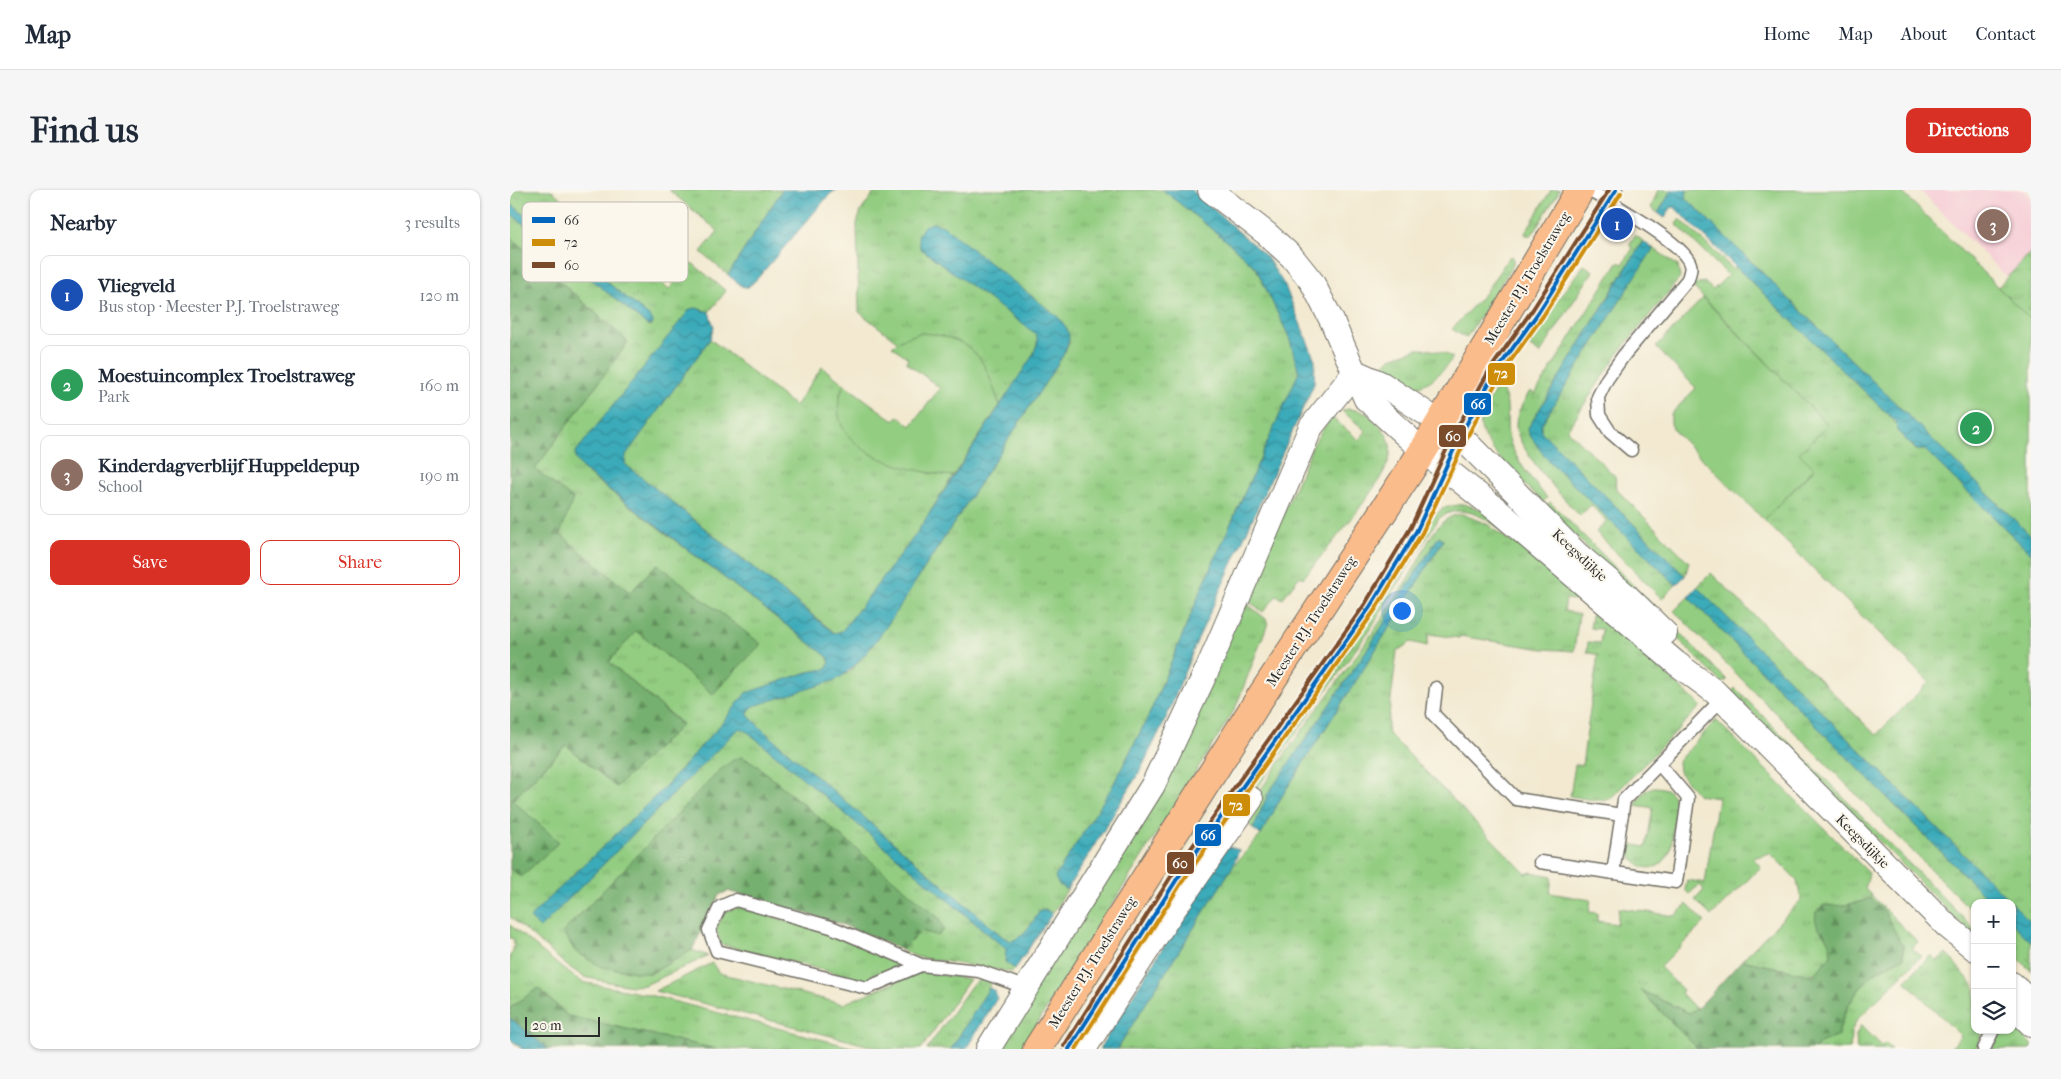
<!DOCTYPE html>
<html lang="en">
<head>
<meta charset="utf-8">
<style>
	:root { --surface:#fff; --page:#f6f6f7; --text:#1f2937; --muted:#747a83; --line:#e0e1e3; --accent:#d93025 }
	body { margin:0; font-family:"IM FELL French Canon",serif; background:var(--page); color:var(--text) }
	.controls { position:absolute; right:15px; bottom:15px; display:grid; overflow:hidden; border-radius:10px; box-shadow:0 1px 4px #0004 }
	.controls button { width:45px; height:45px; display:grid; place-items:center; padding:0; border:0; border-bottom:1px solid var(--line); background:var(--surface); color:var(--text); font:25px sans-serif }
	.scale { position:absolute; left:15px; bottom:12px; width:75px; box-sizing:border-box; padding-left:5px; border:2px solid #2b2b2b; border-top:0; font-size:14px; line-height:18px; white-space:nowrap; color:#2b2b2b; -webkit-text-stroke:4px #fbf7ec; paint-order:stroke }
	.you { position:absolute; left:891px; top:420px; width:18px; height:18px; margin:-12px; border:4px solid #fff; border-radius:50%; background:#1a73e8; box-shadow:0 0 0 8px #1a73e833 }
	.badge { display:grid; place-items:center; width:32px; height:32px; border-radius:50%; background:var(--accent); color:#fff; font-size:16px; font-weight:700 }
	.pin { position:absolute; translate:-50% -50%; border:2px solid #fff; box-shadow:0 1px 5px #0006 }
	.list { margin:0; padding:0; list-style:none }
	h2 { display:flex; justify-content:space-between; align-items:center; height:65px; margin:0; padding:0 20px; font-size:21px }
	h2 small { font-size:16px; font-weight:400; color:var(--muted) }
	.list li { display:grid; grid-template-columns:32px 1fr auto; gap:15px; align-items:center; box-sizing:border-box; height:80px; margin:0 10px 10px; padding:0 10px; border:1px solid var(--line); border-radius:10px }
	.list b { display:block; font-size:19px; white-space:nowrap }
	.list p { margin:0; font-size:16px; white-space:nowrap; color:var(--muted) }
	.list em { font-size:16px; font-style:normal; color:var(--muted) }
	.actions { display:flex; gap:10px; padding:15px 20px }
	.actions a { flex:1; padding:11px 0; border:1px solid var(--accent); border-radius:10px; text-align:center; font-size:18px; color:var(--accent) }
	.actions .main { background:var(--accent); color:#fff }
	.icon { flex:none; width:28px; height:28px; fill:none; stroke:currentColor; stroke-width:2; stroke-linecap:round; stroke-linejoin:round }
	.map { position:relative; flex:none; width:1521px; height:859px; overflow:hidden; border-radius:10px }
	header { display:flex; align-items:center; gap:30px; box-sizing:border-box; height:70px; padding:0 25px; background:var(--surface); border-bottom:1px solid var(--line) }
	header strong { font-size:24px }
	nav { display:flex; gap:28px; margin-inline-start:auto; font-size:18px }
	.intro { display:flex; align-items:center; justify-content:space-between; box-sizing:border-box; height:120px; padding:0 30px }
	h1 { margin:0; font-size:35px }
	.button { padding:12px 22px; border-radius:10px; background:var(--accent); color:#fff; font-size:18px; font-weight:700 }
	main { display:flex; gap:30px; padding:0 30px }
	aside { flex:1; background:var(--surface); border-radius:10px; box-shadow:0 1px 4px #0004 }
	.map>svg:first-child { display:block }
	.built { fill:#f6cfd7 }
	.grass { fill:url(#grass-tufts); stroke:#5f7c56 }
	.forest { fill:url(#forest-firs); stroke:#506e4d }
	.green { fill:#93cd81; stroke:#5f7c56 }
	.water { fill:url(#water-waves); stroke:#336a72 }
	.lines { fill:none; stroke-linecap:round; stroke-linejoin:round }
	.lane-casing { stroke:#716e65; stroke-width:15 }
	.street-casing { stroke:#716e65; stroke-width:26 }
	.primary-casing { stroke:#716e65; stroke-width:30 }
	.lane { stroke:#fff; stroke-width:12 }
	.street { stroke:#fff; stroke-width:24 }
	.primary { stroke:#fabc8b; stroke-width:28 }
	.bus-1-casing { stroke:#fbf7ec; stroke-width:8 }
	.bus-2-casing { stroke:#fbf7ec; stroke-width:8 }
	.bus-3-casing { stroke:#fbf7ec; stroke-width:8 }
	.bus-1 { stroke:#0065bd; stroke-width:4 }
	.bus-2 { stroke:#ce8d09; stroke-width:4 }
	.bus-3 { stroke:#7a4b2a; stroke-width:4 }
	.labels { text-anchor:middle; stroke-width:4; stroke-linejoin:round; paint-order:stroke }
	.street-label { font-size:14px; fill:#2b2b2b; stroke:#fbf7ec }
	.key { fill:#fbf7ec; stroke:#bdbab2; stroke-width:1 }
	.key-label { font-size:14px; fill:#2b2b2b }
	.line-badge { stroke:#fbf7ec; stroke-width:2 }
	.badge-label { font-size:14px; text-anchor:middle; font-weight:bold; fill:#fff }
</style>
</head>
<body>
<header>
<strong>Map</strong>
<nav><a>Home</a><a>Map</a><a>About</a><a>Contact</a></nav>
</header>
<div class="intro"><h1>Find us</h1><a class="button">Directions</a></div>
<main>
<aside>
<h2>Nearby<small>3 results</small></h2>
<ul class="list">
<li><span class="badge" style="background:#1a4fb4">1</span><div><b>Vliegveld</b><p>Bus stop · Meester P.J. Troelstraweg</p></div><em>120 m</em></li>
<li><span class="badge" style="background:#2e9e5b">2</span><div><b>Moestuincomplex Troelstraweg</b><p>Park</p></div><em>160 m</em></li>
<li><span class="badge" style="background:#8d6e63">3</span><div><b>Kinderdagverblijf Huppeldepup</b><p>School</p></div><em>190 m</em></li>
</ul>
<div class="actions"><a class="main">Save</a><a>Share</a></div>
</aside>
<div class="map">
<svg width="1521" height="859" viewBox="0 0 1521 859">
	<defs>
		<pattern id="grass-tufts" width="24" height="20" patternUnits="userSpaceOnUse" patternTransform="scale(1.25)"><rect width="24" height="20" fill="#93cd81"/><path d="M3 7l-1-3M5 7V3M7 7l1-3M15 17l-1-3M17 17v-4M19 17l1-3" fill="none" stroke="#7fb070"/></pattern>
		<pattern id="forest-firs" width="22" height="20" patternUnits="userSpaceOnUse" patternTransform="scale(1.25)"><rect width="22" height="20" fill="#76b06f"/><path d="M5 1l3.5 6h-7zM16 11l3.5 6h-7z" fill="#618f5b"/></pattern>
		<pattern id="water-waves" width="16" height="10" patternUnits="userSpaceOnUse" patternTransform="scale(1.25)"><rect width="16" height="10" fill="#3baab9"/><path d="M0 5q4-4 8 0t8 0" fill="none" stroke="#328b97"/></pattern>
	</defs>
	<rect width="100%" height="100%" fill="#fbf7ec"/>
	<filter id="ink" filterUnits="userSpaceOnUse"><feTurbulence type="fractalNoise" baseFrequency=".02" numOctaves="2"/><feDisplacementMap in="SourceGraphic" scale="10" xChannelSelector="R" yChannelSelector="G"/><feConvolveMatrix kernelMatrix="1 2 1 2 8 2 1 2 1" color-interpolation-filters="sRGB"/></filter>
	<filter id="wash" filterUnits="userSpaceOnUse"><feTurbulence type="fractalNoise" baseFrequency=".0096" numOctaves="4" result="noise"/><feDisplacementMap in="SourceGraphic" scale="20" xChannelSelector="R" yChannelSelector="G"/><feGaussianBlur stdDeviation="1.12" result="paint"/><feColorMatrix in="noise" values="0 0 0 0 0 0 0 0 0 0 0 0 0 0 0 0 0 1.4 0 .05"/><feComposite in="paint" operator="in"/></filter>
	<g filter="url(#wash)">
		<rect width="100%" height="100%" fill="#f2e9d0"/>
		<path class="built" d="M1409 0H1514L1521 7V62L1497 87Z"/>
		<g class="grass">
			<path d="M0 0H41L159 99 182 73 216 101 199 122 186 118 180 119 66 269 75 282 318 467 320 473 316 479 298 482 236 504 213 532 152 600 28 719 20 728 31 737 225 542 230 538 239 543 497 760 495 772 505 779 502 782 407 767 392 760 411 741 244 573 140 784 182 760 198 766 135 795 122 796 103 793 74 787 56 775 0 727V678L11 687 48 652 2 611 56 555 172 534 99 472 126 440 203 503 148 374 120 403 50 344 25 279 118 152 0 47V23L137 135 140 136V127L0 13Z"/>
			<path d="M159 0H272L218 85 191 62 208 41Z"/>
			<path d="M366 0H653L719 53 746 78 779 147 789 182 695 391 639 525 602 597 548 694 557 700 542 724 537 720 530 721C522 732 515 747 501 751L493 747 255 542 238 525V522L243 516 339 483 350 470 382 428 552 167 560 152 410 58 527 144C532 162 500 200 490 215L479 190 392 149 388 152 349 122 347 34 351 21Z"/>
			<path d="M1041 0H1050L1024 42 1021 45H1016L1015 43Z"/>
			<path d="M1148 0H1162L1148 23 1141 18Z"/>
			<path d="M1170 29 1223 79 1226 77 1386 232 1387 241 1406 260H1415L1521 364V732L1187 397 1201 383 1366 545 1419 492 1254 330 1304 279 1289 263 1318 235 1185 99 1184 94 1194 92 1203 100 1218 85 1166 34Z"/>
			<path d="M1125 45 1133 51 1130 55 1018 238 1019 244 1035 267 1166 395 1152 409 1086 342 1096 331 1081 315 1070 326C1053 308 1007 259 1006 236 1006 222 1014 212 1020 201L1025 204 1108 72 1113 74 1123 58 1119 55Z"/>
			<path d="M1142 57 1168 76 1170 88 1110 161 1057 240 1105 286 1106 299 1179 372 1175 386 1031 241V235L1143 59Z"/>
			<path d="M1521 62V130L1488 97Z"/>
			<path d="M1000 66 1003 67V75L956 148 942 139 974 104Z"/>
			<path d="M1074 75 1083 81 1030 164 1014 153Z"/>
			<path d="M200 149 285 216 312 177 334 194 329 207 418 283 443 286 404 347 333 441 325 443 115 274V265Z"/>
			<path d="M907 159C920 159 931 161 942 167V169C930 184 914 202 892 196 884 193 875 186 868 181L881 168Z"/>
			<path d="M988 199H991C1002 213 994 232 999 249 1005 270 1023 291 1037 308L1033 312C1017 297 966 251 970 229 972 219 980 209 985 201Z"/>
			<path d="M838 219C852 220 859 224 868 234 877 243 882 252 880 265 878 289 811 366 793 388L790 386 772 409 767 405 753 422 736 409 804 253 821 227 849 250 856 241 832 221Z"/>
			<path d="M1040 312 1144 416 1139 420 1036 316Z"/>
			<path d="M953 314 972 320 1001 347C980 331 955 310 929 328L861 438 742 605 741 598 856 434 897 371 919 331 933 318Z"/>
			<path d="M952 324 977 334 1002 353 1008 347 1072 401 1071 411 1056 409 1054 421 1069 424 1064 461 1033 459 950 446 949 448 919 444 917 456 901 452 887 461 877 542 1016 684 1021 682 1042 686 1040 703 1081 710 1079 722 1087 723V731L1107 734 1109 718 1165 726 1177 714 1195 732 1150 777 1173 800 1171 803 1186 819 1179 823 1131 801 1188 859H607L723 676 751 645 772 606 853 480 931 354 933 350 931 347 929 346 861 454 758 604 743 639 737 631 746 607C797 528 859 456 906 375 918 354 926 326 952 324Z"/>
			<path d="M1178 407 1482 713H1465V724L1164 421Z"/>
			<path d="M735 412 756 429 758 433 725 519 511 859H490Z"/>
			<path d="M1083 420 1125 456 1191 516 1103 606C1091 614 1074 608 1060 606L1065 575H1072L1088 465 1077 462 1078 452 1090 453 1092 439 1080 438Z"/>
			<path d="M1155 428 1217 490 1212 493 1153 434Z"/>
			<path d="M1225 498 1465 740V748L1222 502Z"/>
			<path d="M1206 530 1359 683 1355 699 1408 752 1402 758 1411 766 1347 830 1341 842 1340 859H1304L1312 852 1328 846C1333 821 1348 795 1368 781 1376 776 1385 772 1393 768V756L1361 708C1345 714 1331 717 1314 715L1308 738C1317 747 1321 752 1321 765L1307 782 1299 785 1232 770 1291 710 1287 690 1260 663 1243 668 1251 677 1201 726 1185 710 1194 700 1189 695 1179 704 1175 700 1177 690 1195 693 1208 608 1188 605 1169 582 1168 571Z"/>
			<path d="M1143 597C1172 597 1166 620 1163 640 1162 649 1162 660 1157 667 1145 686 1122 678 1117 658L1118 654 1136 657 1143 618 1125 615 1134 602Z"/>
			<path d="M229 717 319 743 389 772 386 779 357 791 211 754 206 739 215 722Z"/>
			<path d="M1502 733 1521 752V781L1502 762Z"/>
			<path d="M0 735 53 779 72 792 135 804 349 859H206L58 826 28 798 0 818V765L3 762 4 749 0 748Z"/>
			<path d="M1436 763 1465 797V840H1473L1466 859H1440L1451 846 1395 791 1421 765 1427 771Z"/>
			<path d="M202 773 209 783 333 814 409 782 460 789 411 859H372L145 801Z"/>
			<path d="M476 789 481 791 477 802 441 859H417L461 796 469 790Z"/>
			<path d="M1351 835 1372 856 1375 853 1381 859H1347L1346 845Z"/>
			<path d="M1502 835 1521 854V859H1482L1492 840H1502Z"/>
		</g>
		<g class="forest">
			<path d="M0 47 118 152 25 279 63 309 50 344 120 403 147 374 251 454 203 504 126 441 99 472 172 535 106 597 56 555 2 610 49 652 11 687 0 678Z"/>
			<path d="M232 567 244 573 429 728 434 740 428 746 411 741 392 760 329 733 218 701 209 705 182 760 140 784 91 777 65 761 53 742 212 578 223 570Z"/>
			<path d="M1361 708 1374 721 1393 756V768C1385 772 1376 776 1368 781 1348 795 1332 821 1328 846L1312 852 1304 859H1188L1130 800 1179 823 1190 816 1232 770 1299 785H1304L1321 765C1321 742 1302 742 1306 722L1314 715C1331 717 1345 714 1361 708Z"/>
			<path d="M28 798 58 826 206 859H38L0 828V818Z"/>
		</g>
		<g class="green">
			<path d="M1177 0H1390L1521 130V346L1176 8Z"/>
			<path d="M1193 108 1318 235 1289 263 1304 278 1254 330 1165 242 1161 234V224L1186 198 1146 157Z"/>
			<path d="M410 143C432 144 456 150 470 169 479 181 484 201 490 215L443 286C396 281 305 261 334 194L384 231 388 226 401 236 430 198 396 172 398 168 382 156 392 149Z"/>
		</g>
		<g class="water">
			<path d="M272 0H326L320 4 246 90 237 98 233 97 218 85Z"/>
			<path d="M653 0H682L756 66 775 96 805 170 804 194 687 451 658 524 630 581 557 700 548 694 545 687 602 597 639 525 695 391 789 182 779 147 746 78 719 53Z"/>
			<path d="M1162 0H1177L1176 8 1521 346V364L1415 260H1407L1387 241 1386 232 1164 17 1161 18 1155 28 1148 23Z"/>
			<path d="M0 13 140 127 143 131V134L137 135 0 23Z"/>
			<path d="M423 33 433 36 547 126C562 143 562 147 552 167 508 235 463 303 419 371 397 404 360 471 326 490L244 516 238 522V525L255 542 493 747 501 751C515 747 522 732 530 721L537 720 542 724 505 779 495 772 496 759 239 543 230 538 225 542 30 738 20 728 28 719 152 600 213 532 236 503 298 482 316 479 320 473 318 467 75 281 66 270 65 263 180 119 186 118 199 122 204 137 200 149 116 265 115 274 324 443 332 441 404 347 523 165 528 151 526 144 410 58 408 46 414 36Z"/>
			<path d="M1133 51 1143 59 1031 235V241L1175 386 1166 395 1035 267 1019 244 1018 238Z"/>
			<path d="M929 346 933 350 931 354 853 480 772 606 751 645 743 639 758 604 861 454Z"/>
			<path d="M1187 397 1502 713H1482L1178 407Z"/>
			<path d="M719 657 729 660 723 676 607 859H589L712 663Z"/>
			<path d="M1502 713 1521 732V752L1502 733Z"/>
			<path d="M479 798 485 801 487 808 456 859H441Z"/>
			<path d="M0 828 38 859H12L0 849Z"/>
		</g>
	</g>
	<g filter="url(#ink)">
		<g class="lines">
			<g class="lane-casing">
				<g id="lane">
					<path d="M1078 0C1099 11 1174 53 1180 74 1182 79 1179 84 1178 89L1114 165 1097 189 1088 207 1089 225 1100 242 1121 260"/>
					<path d="M926 498 923 524 1006 609 1112 625"/>
					<path d="M1030 672 1166 692 1178 608 1149 574"/>
					<path d="M1103 683 1114 610 1212 509"/>
					<path d="M411 775 357 798 207 761 199 740 210 717 226 710 321 737 411 775 469 781 517 798"/>
					<path d="M559 859 667 689 860 417 907 340 950 246 984 184 1028 123 1106 0"/>
					<path d="M1474 859 1483 840"/>
				</g>
			</g>
			<g class="street-casing">
				<g id="street">
					<path d="M700 0 757 44 782 67 802 92 822 131 856 209 913 261 986 319 1166 473 1205 502 1437 736 1465 759"/>
					<path d="M845 182 872 194 950 246 1067 364 1118 407 1155 443"/>
					<path d="M1502 794 1521 813"/>
					<path d="M1502 815 1521 834"/>
					<path d="M478 859 643 595 698 478 801 237 845 182"/>
					<path d="M574 859 659 726 741 609"/>
				</g>
			</g>
			<g class="primary-casing">
				<path id="primary" d="M527 859 750 508 913 261 1070 0"/>
			</g>
			<use href="#lane" class="lane"/>
			<use href="#street" class="street"/>
			<use href="#primary" class="primary"/>
			<g class="bus-1-casing">
				<path id="bus-1" d="M559 859 667 689 860 417 907 340 950 246 984 184 1028 123 1106 0"/>
			</g>
			<g class="bus-2-casing">
				<path id="bus-2" d="M566 859 672 692 865 420 912 343 956 249 989 187 1033 126 1111 3"/>
			</g>
			<g class="bus-3-casing">
				<path id="bus-3" d="M554 856 662 685 855 414 901 337 944 243 979 181 1023 119 1099 0"/>
			</g>
			<use href="#bus-1" class="bus-1"/>
			<use href="#bus-2" class="bus-2"/>
			<use href="#bus-3" class="bus-3"/>
		</g>
	</g>
	<g class="labels">
		<g class="street-label">
			<text transform="translate(1017 88) rotate(-59)" y="5">Meester P.J. Troelstraweg</text>
			<text transform="translate(1070 365) rotate(43)" y="5">Keegsdijkje</text>
			<text transform="translate(801 431) rotate(-57)" y="5">Meester P.J. Troelstraweg</text>
			<text transform="translate(1353 651) rotate(45)" y="5">Keegsdijkje</text>
			<text transform="translate(582 772) rotate(-58)" y="5">Meester P.J. Troelstraweg</text>
		</g>
	</g>
	<rect x="12" y="12" width="166" height="80" rx="8" class="key"/>
	<rect x="22" y="27" width="23" height="6" fill="#0065bd"/>
	<rect x="22" y="49" width="23" height="7" fill="#ce8d09"/>
	<rect x="22" y="72" width="23" height="6" fill="#7a4b2a"/>
	<g class="key-label">
		<text x="54" y="35">66</text>
		<text x="54" y="57">72</text>
		<text x="54" y="80">60</text>
	</g>
	<g class="line-badge">
		<rect x="977" y="172" width="29" height="24" rx="5" fill="#ce8d09"/>
		<rect x="953" y="202" width="29" height="24" rx="5" fill="#0065bd"/>
		<rect x="928" y="234" width="29" height="24" rx="5" fill="#7a4b2a"/>
		<rect x="712" y="603" width="29" height="24" rx="5" fill="#ce8d09"/>
		<rect x="684" y="633" width="28" height="24" rx="5" fill="#0065bd"/>
		<rect x="656" y="661" width="29" height="24" rx="5" fill="#7a4b2a"/>
	</g>
	<g class="badge-label">
		<text x="991" y="188">72</text>
		<text x="968" y="219">66</text>
		<text x="943" y="251">60</text>
		<text x="726" y="620">72</text>
		<text x="698" y="650">66</text>
		<text x="670" y="678">60</text>
	</g>
</svg>
<div class="controls">
<button>+</button>
<button>−</button>
<button><svg class="icon" aria-label="layers" viewBox="0 0 24 24"><path d="M12 4l9 5-9 5-9-5zM3 14l9 5 9-5"/></svg></button>
</div>
<div class="scale">20 m</div>
<div class="you"></div>
<div class="pin badge" style="left:1107px;top:34px;background:#1a4fb4">1</div>
<div class="pin badge" style="left:1466px;top:238px;background:#2e9e5b">2</div>
<div class="pin badge" style="left:1483px;top:35px;background:#8d6e63">3</div>
</div>
</main>
</body>
</html>
